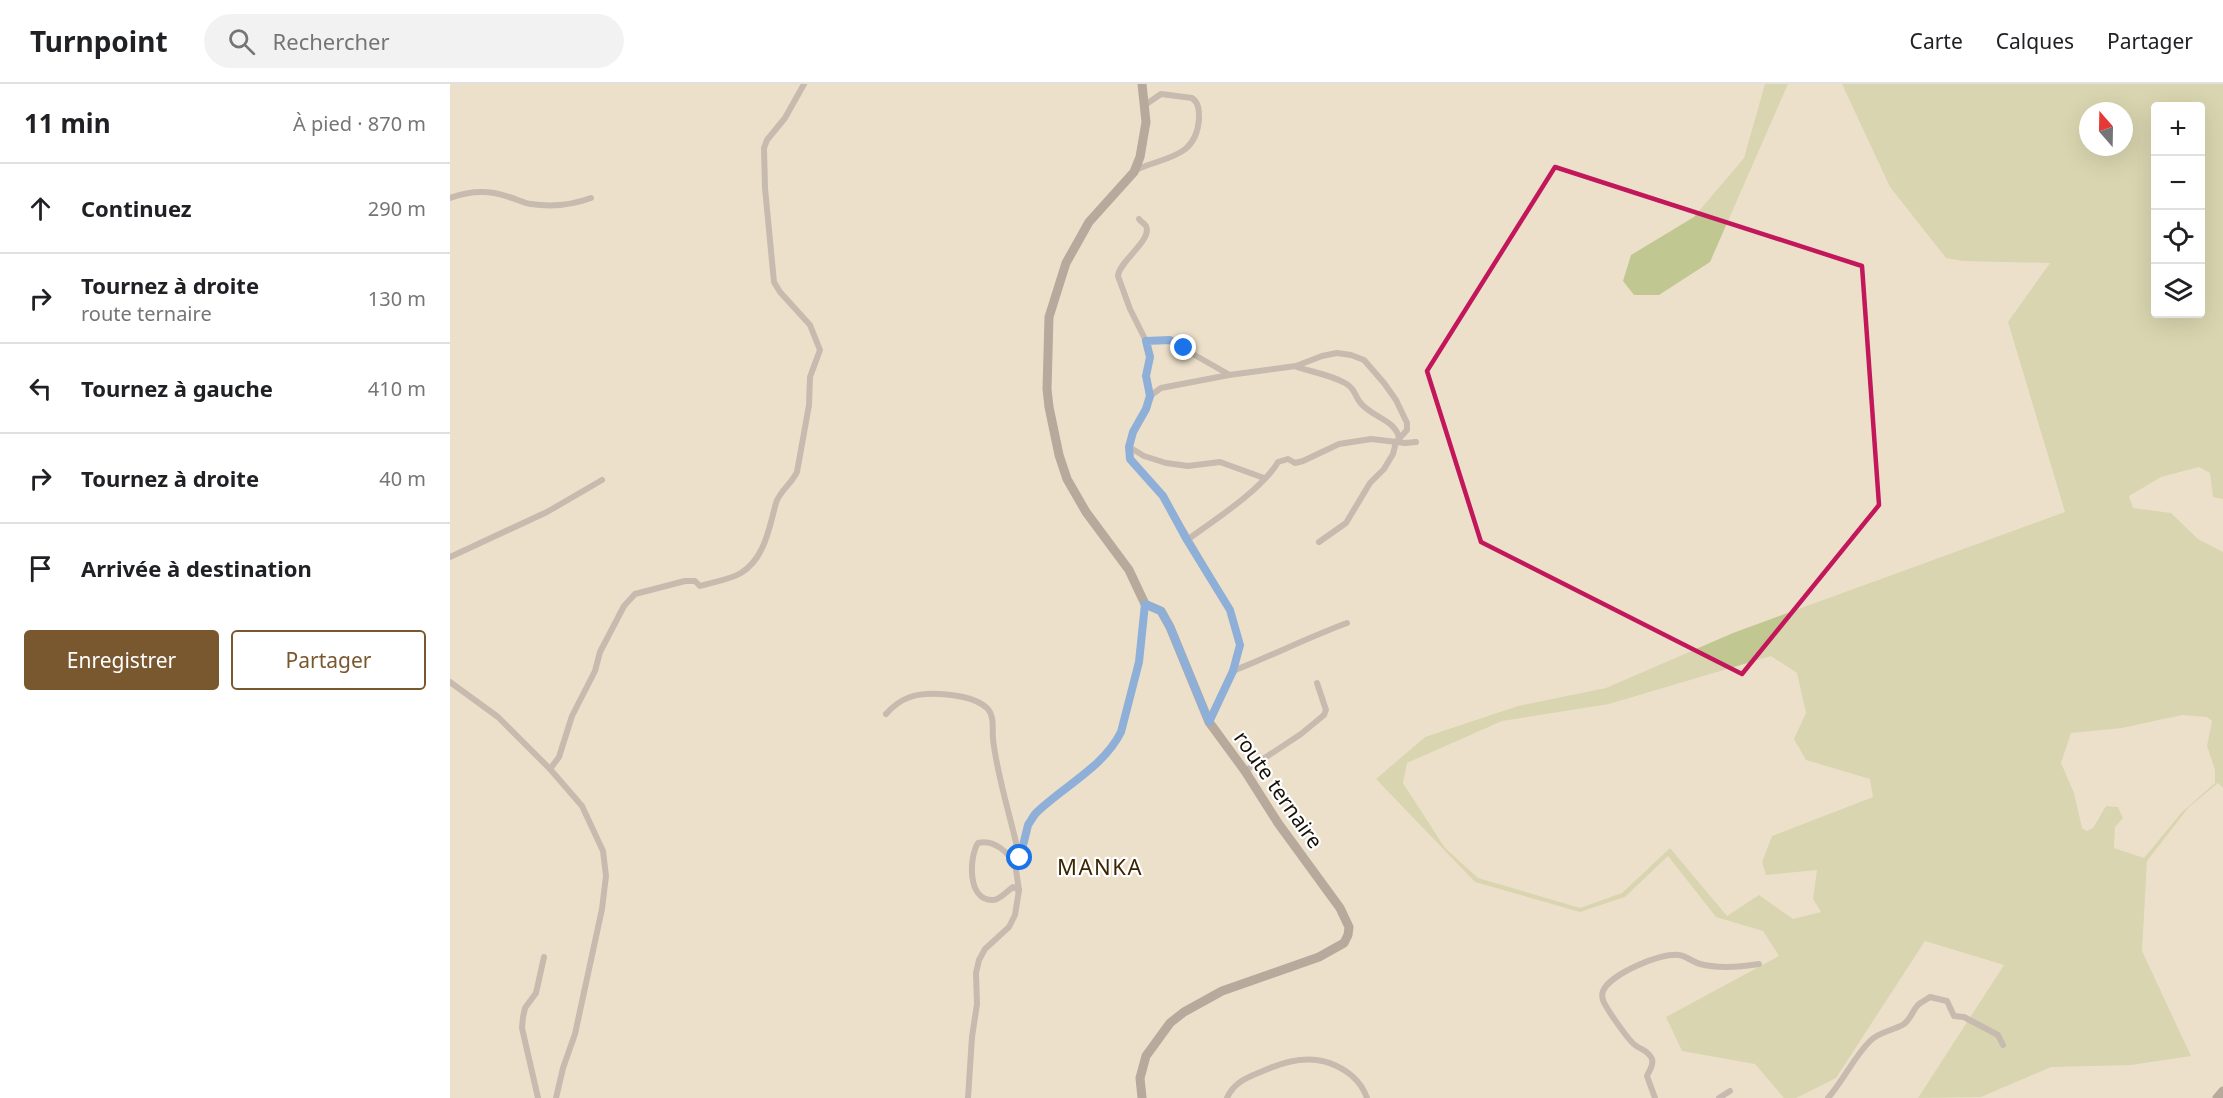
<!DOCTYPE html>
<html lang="fr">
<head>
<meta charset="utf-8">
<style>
	:root { --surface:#fff; --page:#f2f2f2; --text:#202124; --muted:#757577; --line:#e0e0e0; --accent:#79572f }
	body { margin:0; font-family:"Noto Sans",sans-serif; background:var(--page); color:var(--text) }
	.controls { position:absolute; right:18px; top:18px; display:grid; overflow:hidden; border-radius:6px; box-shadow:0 6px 24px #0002 }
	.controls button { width:54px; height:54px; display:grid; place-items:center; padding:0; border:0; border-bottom:2px solid var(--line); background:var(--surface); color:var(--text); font:30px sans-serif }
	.compass { position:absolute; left:1629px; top:18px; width:54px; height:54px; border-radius:50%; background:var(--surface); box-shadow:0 6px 24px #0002; rotate:340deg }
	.stop { position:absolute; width:18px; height:18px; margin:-14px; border:4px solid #1a73e8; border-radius:50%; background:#fff }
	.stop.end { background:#1a73e8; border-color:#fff; box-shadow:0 2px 6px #0008 }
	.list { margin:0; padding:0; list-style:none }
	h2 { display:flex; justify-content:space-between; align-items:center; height:78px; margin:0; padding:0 24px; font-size:26px }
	h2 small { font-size:20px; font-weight:400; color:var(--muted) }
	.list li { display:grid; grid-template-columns:39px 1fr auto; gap:18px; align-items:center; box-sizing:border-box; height:90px; padding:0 24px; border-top:2px solid var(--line) }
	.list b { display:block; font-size:22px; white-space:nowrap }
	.list p { margin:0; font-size:20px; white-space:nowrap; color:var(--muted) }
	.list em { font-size:20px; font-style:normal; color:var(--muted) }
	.actions { display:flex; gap:12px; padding:18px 24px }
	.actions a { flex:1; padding:14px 0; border:2px solid var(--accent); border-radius:6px; text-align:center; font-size:21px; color:var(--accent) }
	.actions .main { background:var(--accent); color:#fff }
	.icon { flex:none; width:33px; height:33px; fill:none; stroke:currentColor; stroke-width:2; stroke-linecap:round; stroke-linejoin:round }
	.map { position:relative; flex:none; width:1773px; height:1014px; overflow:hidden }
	header { display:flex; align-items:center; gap:36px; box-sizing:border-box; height:84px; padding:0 30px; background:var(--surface); border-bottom:2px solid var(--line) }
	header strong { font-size:28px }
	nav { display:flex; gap:33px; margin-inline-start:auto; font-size:21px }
	.search { width:420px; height:54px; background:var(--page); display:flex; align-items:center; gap:15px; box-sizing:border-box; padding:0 21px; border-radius:33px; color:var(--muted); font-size:22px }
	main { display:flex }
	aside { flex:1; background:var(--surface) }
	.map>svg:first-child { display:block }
	.green { fill:#c0c791; fill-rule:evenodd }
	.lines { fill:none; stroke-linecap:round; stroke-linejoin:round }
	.street { stroke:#998d8c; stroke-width:6 }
	.secondary { stroke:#766663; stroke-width:9 }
	.route { stroke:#1a73e8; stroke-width:8 }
	.marked { fill:none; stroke:#c2185b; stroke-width:4.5; stroke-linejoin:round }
	.labels { text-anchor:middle; stroke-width:4.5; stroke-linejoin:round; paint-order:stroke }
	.street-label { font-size:21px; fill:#151109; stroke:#fff }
	.neighbourhood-label { font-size:22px; letter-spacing:1.5px; fill:#3d2402; stroke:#fff }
</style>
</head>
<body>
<header>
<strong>Turnpoint</strong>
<div class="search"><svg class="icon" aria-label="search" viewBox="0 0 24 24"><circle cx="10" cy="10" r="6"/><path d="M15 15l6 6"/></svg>Rechercher</div>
<nav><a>Carte</a><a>Calques</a><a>Partager</a></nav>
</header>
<main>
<aside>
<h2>11 min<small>À pied · 870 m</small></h2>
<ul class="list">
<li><svg class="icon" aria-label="ahead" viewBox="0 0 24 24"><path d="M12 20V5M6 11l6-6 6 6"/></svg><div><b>Continuez</b></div><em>290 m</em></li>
<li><svg class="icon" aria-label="right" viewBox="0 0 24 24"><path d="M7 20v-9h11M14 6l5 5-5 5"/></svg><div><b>Tournez à droite</b><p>route ternaire</p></div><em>130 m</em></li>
<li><svg class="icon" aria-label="left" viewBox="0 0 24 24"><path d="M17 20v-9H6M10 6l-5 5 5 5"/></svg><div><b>Tournez à gauche</b></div><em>410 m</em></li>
<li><svg class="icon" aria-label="right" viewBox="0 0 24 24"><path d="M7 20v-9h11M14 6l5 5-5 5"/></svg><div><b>Tournez à droite</b></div><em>40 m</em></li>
<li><svg class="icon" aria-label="arrive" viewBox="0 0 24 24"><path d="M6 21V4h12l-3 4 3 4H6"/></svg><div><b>Arrivée à destination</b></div></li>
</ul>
<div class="actions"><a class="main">Enregistrer</a><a>Partager</a></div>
</aside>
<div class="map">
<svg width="1773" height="1014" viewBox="0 0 1773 1014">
	<rect width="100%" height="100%" fill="#ede0cb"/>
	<g class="green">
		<path d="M1315 0H1338L1260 178 1209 211H1184L1173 197 1181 171 1244 133 1294 74Z"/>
		<path d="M1392 0H1773V415L1763 413 1760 389 1749 383 1711 393 1679 412 1683 424 1721 429 1748 455 1773 468V704L1768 699 1739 723 1697 777 1692 867 1741 972 1681 981 1601 983 1531 1013 1468 1014 1554 881 1475 857 1386 994 1346 1014H1334L1305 980 1232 967 1216 933 1329 872 1313 847 1266 833 1218 772 1175 813 1130 828 1025 798 926 695 975 653 1068 622 1156 604 1283 549 1615 428 1558 238 1600 179 1513 177 1496 174 1440 103ZM1706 22H1750V230H1706ZM1638 27H1674V63H1638ZM1321 572 1347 589 1356 629 1344 655 1356 676 1420 695 1423 713 1322 752 1312 778 1316 791 1367 786 1363 815 1371 828 1343 835 1309 811 1277 832 1220 764 1172 809 1130 824 1028 794 995 764 953 699 957 679 1052 637 1159 620ZM1732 631 1757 633 1762 637 1757 662 1765 686V699L1732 728 1694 774 1664 764 1665 743 1673 734 1668 723 1656 722 1643 744 1637 747 1632 744 1624 709 1611 679 1621 649 1672 644Z"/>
	</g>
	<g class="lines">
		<g class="street">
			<path d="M684 87C713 72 746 76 749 35 749 26 749 19 742 14L711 10 695 21"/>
			<path d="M0 114C19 107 40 106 59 113 67 115 73 119 81 120 101 123 122 121 141 114"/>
			<path d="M689 135C689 136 696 141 696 142 703 156 669 177 668 192L680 225 696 257H720L778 290"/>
			<path d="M696 257 700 273 696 293 700 312"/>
			<path d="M847 283C862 288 881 291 895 299 904 304 904 309 909 317 920 333 943 334 949 353"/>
			<path d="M679 363 694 372 716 379 738 382 770 378 814 394"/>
			<path d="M737 456C763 437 813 405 828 378L838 375 845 379 853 377 889 360 921 355 955 359 966 358"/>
			<path d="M0 473 97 428 152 396"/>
			<path d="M783 587C821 572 859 553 897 539"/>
			<path d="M0 598 48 633 100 685 132 722 153 767 156 792 152 825 125 950 113 984 106 1014"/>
			<path d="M436 630C451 613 466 609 489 610 504 611 525 613 537 624 545 632 542 645 543 655 547 691 559 727 567 763L566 776"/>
			<path d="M760 638 783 587 790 561 780 526 713 412 680 375 679 363 683 348 696 325 700 312 711 304 779 291 846 282 872 272 887 269 901 271 914 276 934 299 946 316 957 339V346L946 358 943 370 934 385 920 399 896 439 869 458"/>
			<path d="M100 685 109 673 122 632 145 587 150 568 174 522 185 510 235 497H245L250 502C263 498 279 496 291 489 315 474 319 444 326 419 329 408 342 399 347 388L359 321 360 293 370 266 360 241 330 208 324 198 315 104 314 64 317 56 335 34 354 0"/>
			<path d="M795 687 851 650 874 631 876 626 867 599"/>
			<path d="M565 783C560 768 543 755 528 759 519 773 517 817 543 816 550 816 557 807 563 803L569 806"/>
			<path d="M88 1014 72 944 73 933 75 924 86 909 94 873"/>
			<path d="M518 1014 522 953 527 920 526 889 529 876 535 865 559 843 565 831 569 806 566 786 578 741 593 722 650 676 666 657 671 648 689 578 695 520"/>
			<path d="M777 1014C784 998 798 993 813 987 844 973 873 969 901 991 908 997 914 1005 917 1014"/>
			<path d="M1205 1014 1197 992C1199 987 1204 981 1202 975 1198 966 1191 966 1185 961 1179 957 1155 923 1153 916 1152 913 1152 910 1153 907 1160 890 1212 868 1229 871 1236 872 1243 878 1250 880 1269 885 1290 883 1309 880"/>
			<path d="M1269 1014 1280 1007"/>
			<path d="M1378 1014C1394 996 1403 974 1420 957 1430 947 1443 947 1454 940 1461 935 1462 927 1468 921 1471 918 1476 916 1480 913L1497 917 1504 932 1514 933 1548 951 1553 961"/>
		</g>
		<g class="secondary">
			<path d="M692 1014 690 994 696 972 720 939 734 928 772 907 869 873 894 859 898 851 899 843 890 824 828 739 795 687 759 638 720 543 711 527 695 520 679 486 636 428 617 395 609 371 599 323 597 305 599 233 616 179 639 138 684 88 690 73 696 38 692 0"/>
			<path d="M1767 1014 1773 1007"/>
		</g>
	</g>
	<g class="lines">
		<path class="route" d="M570 774 578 741 585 730C612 703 653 684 671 648L689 578 695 520 711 527 720 543 759 638 783 587 790 561 780 526 737 456 713 412 680 375 679 363 683 348 696 325 700 312 696 292 700 273 696 257 720 256 734 264"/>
	</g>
	<path d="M0 0H1773V1014H0ZM1105 83 1412 182 1429 421 1292 590 1031 458 977 287Z" fill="#ede0cb" fill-opacity=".55" fill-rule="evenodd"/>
	<path class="marked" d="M1105 83 1412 182 1429 421 1292 590 1031 458 977 287Z"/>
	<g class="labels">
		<g class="street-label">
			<text transform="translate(828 706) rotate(55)" y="7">route ternaire</text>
		</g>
		<g class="neighbourhood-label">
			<text x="650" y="791">MANKA</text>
		</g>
	</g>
</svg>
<div class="controls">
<button>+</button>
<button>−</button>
<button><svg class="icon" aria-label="locate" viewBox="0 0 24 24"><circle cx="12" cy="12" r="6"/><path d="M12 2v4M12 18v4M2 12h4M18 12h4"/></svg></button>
<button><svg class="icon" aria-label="layers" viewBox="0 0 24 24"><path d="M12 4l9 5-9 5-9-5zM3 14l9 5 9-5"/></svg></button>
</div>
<svg class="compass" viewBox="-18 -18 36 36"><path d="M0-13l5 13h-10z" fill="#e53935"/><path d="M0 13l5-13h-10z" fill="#757577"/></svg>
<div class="stop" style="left:570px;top:774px"></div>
<div class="stop end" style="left:734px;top:264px"></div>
</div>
</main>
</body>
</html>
